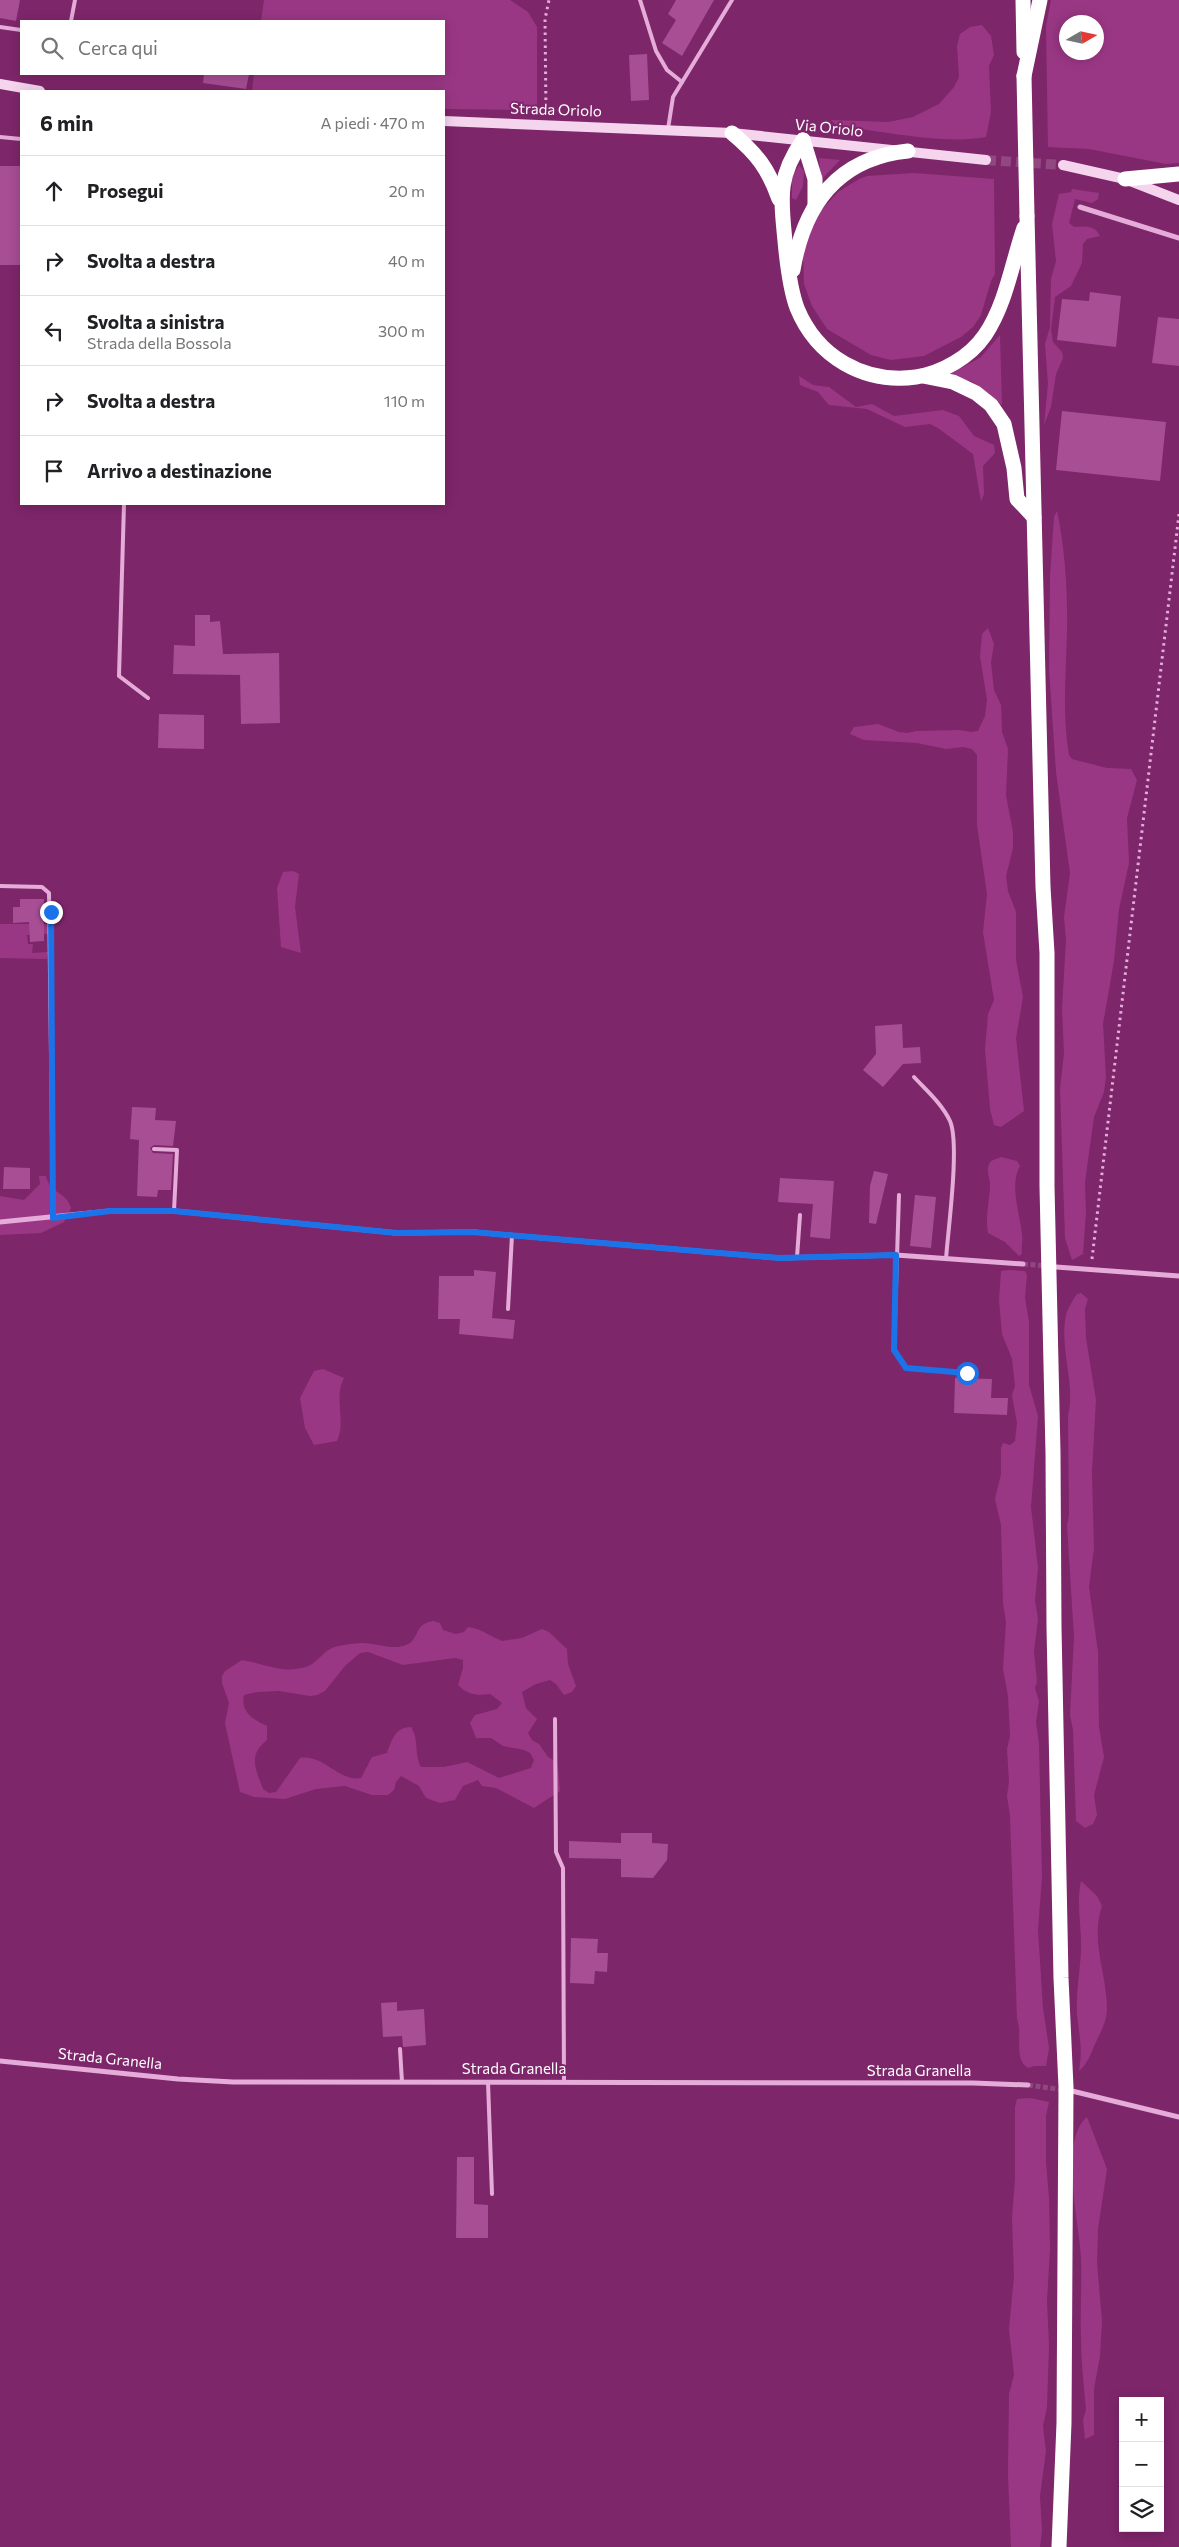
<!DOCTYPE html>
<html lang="it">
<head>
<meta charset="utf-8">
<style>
	:root { --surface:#fff; --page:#f2f2f2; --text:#202124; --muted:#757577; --line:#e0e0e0 }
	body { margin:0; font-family:Commissioner,sans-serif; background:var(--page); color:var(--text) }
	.controls { position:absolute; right:15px; bottom:15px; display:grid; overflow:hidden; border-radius:0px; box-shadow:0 2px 12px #0003 }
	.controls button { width:45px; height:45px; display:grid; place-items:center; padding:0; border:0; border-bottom:1px solid var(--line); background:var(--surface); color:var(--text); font:25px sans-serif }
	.compass { position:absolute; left:1059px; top:15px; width:45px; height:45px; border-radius:50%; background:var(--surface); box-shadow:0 2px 12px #0003; rotate:81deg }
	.stop { position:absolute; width:15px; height:15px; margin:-11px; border:4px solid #1a73e8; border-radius:50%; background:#fff }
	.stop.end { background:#1a73e8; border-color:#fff; box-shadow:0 1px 5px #0008 }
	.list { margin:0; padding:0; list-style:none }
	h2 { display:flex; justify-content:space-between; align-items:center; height:65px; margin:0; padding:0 20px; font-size:21px }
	h2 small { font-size:16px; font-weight:400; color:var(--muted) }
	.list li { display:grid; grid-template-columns:32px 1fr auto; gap:15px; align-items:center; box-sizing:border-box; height:70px; padding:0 20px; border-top:1px solid var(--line) }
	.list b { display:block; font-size:19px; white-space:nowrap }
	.list p { margin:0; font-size:16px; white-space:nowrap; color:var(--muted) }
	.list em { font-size:16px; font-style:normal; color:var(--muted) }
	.icon { flex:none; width:28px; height:28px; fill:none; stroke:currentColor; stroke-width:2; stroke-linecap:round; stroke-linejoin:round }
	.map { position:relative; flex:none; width:1179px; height:2547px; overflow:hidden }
	.search { position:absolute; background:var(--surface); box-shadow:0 2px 12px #0003; left:20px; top:20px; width:425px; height:55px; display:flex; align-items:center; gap:12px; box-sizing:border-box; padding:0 18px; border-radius:0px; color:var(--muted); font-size:19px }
	.panel { position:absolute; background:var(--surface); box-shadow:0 2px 12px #0003; left:20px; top:90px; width:425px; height:415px; border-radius:0px }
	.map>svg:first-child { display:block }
	.green { fill:#9a3784; fill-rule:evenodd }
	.building { fill:#a74e94 }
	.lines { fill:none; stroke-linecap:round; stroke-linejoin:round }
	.street-tunnel { stroke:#914780; stroke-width:5; stroke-dasharray:5 2.5; stroke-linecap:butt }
	.secondary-tunnel { stroke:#914780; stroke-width:10; stroke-dasharray:10 5; stroke-linecap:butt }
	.path { stroke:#e5acd9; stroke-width:3; stroke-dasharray:2.5 4; stroke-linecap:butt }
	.lane { stroke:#e5acd9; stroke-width:4 }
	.street { stroke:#e5acd9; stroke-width:5 }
	.secondary { stroke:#f5d5ee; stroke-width:10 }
	.highway { stroke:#fff; stroke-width:15 }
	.highway-bridge { stroke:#fff; stroke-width:15 }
	.route { stroke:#1a73e8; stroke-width:6 }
	.labels { text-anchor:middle; stroke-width:4; stroke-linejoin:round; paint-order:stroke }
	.street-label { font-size:15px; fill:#fff; stroke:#7e266a }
</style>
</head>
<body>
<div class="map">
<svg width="1179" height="2547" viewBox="0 0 1179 2547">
	<rect width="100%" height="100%" fill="#7e266a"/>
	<g class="green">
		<path d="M264 0H510L528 12 537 27V106L533 110 444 109V91H252L254 74H444V21H261Z"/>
		<path d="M1051 0H1179V163L1166 164 1089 149 1048 147 1046 26ZM1066 22H1096V52H1066Z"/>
		<path d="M982 25 991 36 994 55 989 66 991 112 986 137C946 145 878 131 836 125L831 120 888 122 913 117 939 104 954 87 959 77 957 46 960 34 970 27Z"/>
		<path d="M819 158 840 160 821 180Z"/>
		<path d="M799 165 804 171 803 186 796 200 792 198V177Z"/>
		<path d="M914 173 994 179 995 274 991 281 981 315 973 327 961 337 924 356 891 360 871 355 827 329 812 306 804 284 803 255 815 217 838 192 859 179 867 176Z"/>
		<path d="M1072 189 1099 193 1098 199 1092 203 1075 199 1069 223 1074 227C1085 226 1095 225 1100 236L1087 239 1083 244 1082 263 1071 286 1055 297 1051 330 1053 342 1062 352 1063 358 1056 374 1051 407 1044 425 1048 384 1045 344 1050 327 1051 279 1056 261 1052 224 1059 194 1071 192Z"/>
		<path d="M1000 335 1002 405 973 382 949 375 981 357Z"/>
		<path d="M799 376 813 385 829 387 856 407 872 404 894 416 943 410 959 416 974 436 994 445 995 453 983 466 984 494 981 502 973 454 938 428 930 424 905 427 867 409 829 405 818 392 800 385Z"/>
		<path d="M1057 511C1065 547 1068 596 1067 633 1066 673 1062 715 1069 755L1072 759 1107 768 1131 769 1137 780 1127 818 1129 863 1119 909 1114 961 1103 1024 1106 1077 1104 1092 1094 1117 1085 1182 1086 1213 1083 1254 1072 1260 1065 1238 1060 1089 1064 1054 1062 1008 1066 940 1064 917 1070 873 1056 772 1049 669 1050 576 1054 517Z"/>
		<path d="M988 628 994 644 991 662 994 690 1001 705 1002 732 1008 749 1006 795 1013 832V848L1006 876 1008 891 1016 912V960L1023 997 1016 1038 1024 1111 1001 1127 994 1125 990 1109 985 1049 988 1014 994 1000 983 932 987 894 977 825V755L972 749 963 747 946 749 917 743 864 740 850 734 854 727 878 724 899 732 907 733 916 731 959 730 971 732 978 731 985 716 987 700 980 656 982 634Z"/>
		<path d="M293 871 299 874 295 907 301 953 281 947 277 888 283 872Z"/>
		<path d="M0 924H47L48 934 27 935 28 944H33L32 953 48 952 47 959 0 958Z"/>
		<path d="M1001 1157 1017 1161 1020 1166C1009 1186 1020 1213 1022 1234 1023 1240 1021 1247 1022 1254L1019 1256 1005 1242 988 1233C985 1218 989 1203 990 1188 991 1178 984 1170 991 1161Z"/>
		<path d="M39 1176H46C49 1193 67 1192 71 1208L64 1222 41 1233 0 1235V1196L24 1200 40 1184Z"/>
		<path d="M1009 1270 1025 1271 1027 1275 1025 1298 1029 1322V1385L1038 1416 1031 1507 1038 1568 1035 1600 1038 1619 1034 1651 1037 1682 1035 1688 1039 1701 1036 1722 1039 1744 1042 1877 1038 1930 1043 2008 1049 2048 1046 2066H1034L1028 2068C1013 2059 1023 2034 1017 2019L1010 1816 1007 1796 1009 1782 1007 1749 1010 1736 1008 1696 1003 1669 1006 1622 1003 1603 1001 1525 995 1499 1001 1474V1448L1003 1443 1010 1445 1015 1441 1017 1423 1012 1395 1015 1386 1012 1359 1002 1334 999 1301 1001 1271Z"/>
		<path d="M1081 1293 1088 1299 1085 1309 1086 1338 1096 1400 1092 1472 1094 1548 1089 1587 1098 1652 1099 1727 1104 1757 1094 1795 1097 1815 1093 1824 1085 1828 1076 1821 1073 1730 1070 1715 1074 1637 1067 1525 1069 1515 1068 1416C1076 1383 1059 1349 1066 1315 1068 1308 1073 1300 1077 1294Z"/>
		<path d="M323 1369 344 1378C333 1398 347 1421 337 1441L314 1445 305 1428 300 1398 314 1371Z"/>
		<path d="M433 1621 440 1623 443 1630 456 1634 464 1632 468 1627C482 1629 490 1636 502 1641L522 1638 542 1629 549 1632 567 1649 568 1664 576 1686 572 1692 564 1695 556 1684 550 1680 536 1684 522 1692 526 1708 537 1719 528 1733 532 1740 539 1744 548 1757 555 1761 558 1768 560 1791 534 1808 496 1788 482 1786 478 1780 463 1786 455 1800 440 1803 426 1798 419 1786 401 1776 396 1782 394 1790 388 1795H372L345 1786 316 1789 285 1799 254 1797 240 1792 225 1723 229 1703 222 1683V1676L225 1671 242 1660C266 1664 281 1674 306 1667 315 1664 320 1656 327 1651 334 1645 351 1644 360 1643 375 1642 392 1651 406 1645 420 1640 413 1624 433 1621ZM368 1652 403 1665 455 1658 463 1660V1668L458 1685C468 1695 477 1696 490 1694L502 1703 497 1709 475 1715 470 1723 476 1738H491L503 1746 524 1750 530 1753 534 1760 531 1768 499 1778 467 1762 444 1767H421C414 1755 419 1738 411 1727 395 1727 392 1740 387 1753L372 1757 361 1778C338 1782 324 1754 300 1758L276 1792 269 1793 263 1789C255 1768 248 1755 267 1740V1726C254 1720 240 1712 244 1695L257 1692 279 1691 310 1696 317 1695 325 1691 345 1666 360 1653Z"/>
		<path d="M1081 1881 1097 1896 1102 1906C1090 1940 1107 1975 1107 2009 1107 2020 1101 2032 1096 2042 1091 2053 1088 2063 1079 2071 1083 2049 1079 2035 1077 2013 1076 1991 1080 1972 1081 1951 1082 1927 1076 1905 1081 1881Z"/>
		<path d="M1030 2098 1049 2102 1046 2116V2162L1049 2198 1050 2249 1047 2301 1049 2346 1047 2407 1043 2426 1046 2451 1040 2496 1042 2531 1040 2547H1011L1008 2475 1009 2394 1014 2375 1009 2329 1014 2276 1012 2218 1015 2179V2107L1017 2099Z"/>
		<path d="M1087 2117 1107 2169 1098 2229 1097 2263 1102 2321 1100 2356 1094 2389V2435L1085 2439 1083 2420 1086 2410C1084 2386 1081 2362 1081 2338 1080 2311 1082 2284 1081 2258 1080 2225 1058 2141 1087 2117Z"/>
	</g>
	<g class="building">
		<path d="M0 0H20L16 21 0 18Z"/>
		<path d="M676 0H714L682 56 662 43 676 20 668 14Z"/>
		<path d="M647 54 649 100 631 101 629 55Z"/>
		<path d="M204 74H249L246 89 203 83Z"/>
		<rect x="0" y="166" width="21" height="99"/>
		<path d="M1090 292 1121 296 1116 347 1057 340 1062 299 1089 301Z"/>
		<path d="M1158 317 1179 319V366L1152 363Z"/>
		<path d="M1062 411 1166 422 1160 481 1056 470Z"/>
		<path d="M195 615H210V622L220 621 223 654 279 653 280 723 241 724 240 675 173 674 174 645 195 646Z"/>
		<path d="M159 714 204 715V749L158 748Z"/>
		<path d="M20 899H44V941L30 942 29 922 13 923V907H20Z"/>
		<path d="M902 1024 903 1048 920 1047 921 1063 903 1064 883 1087 863 1070 876 1054 875 1026Z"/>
		<path d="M132 1107 156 1108 155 1120 176 1121 173 1146 154 1145 150 1148 153 1153 173 1154 171 1190H158L157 1197 137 1196 139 1140 130 1139Z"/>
		<path d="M4 1167 30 1168V1189H3Z"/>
		<path d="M874 1171 888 1174 876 1224 869 1223 870 1186Z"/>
		<path d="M780 1178 834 1181 830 1239 810 1237 813 1204 778 1202Z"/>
		<path d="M915 1195 936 1197 931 1248 910 1246Z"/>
		<path d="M474 1270 496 1272 492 1318 515 1320 513 1339 459 1334 460 1319H438L439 1276H474Z"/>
		<path d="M955 1378 992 1379 991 1398H1008L1007 1415 954 1413Z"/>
		<path d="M621 1833H652V1843L668 1844 667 1860 653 1878 621 1877V1859L569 1858V1841L621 1843Z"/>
		<path d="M571 1938 598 1939 597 1953H608L607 1972 595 1971 594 1984 570 1983Z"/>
		<path d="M397 2002V2011L424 2009 426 2045 403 2047 402 2036 383 2037 381 2003Z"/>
		<path d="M457 2157H474V2204L488 2205V2238H456Z"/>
	</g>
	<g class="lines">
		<g class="street-tunnel">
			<path d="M1023 1264 1048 1266"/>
			<path d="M1028 2085 1064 2090"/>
		</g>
		<path class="secondary-tunnel" d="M986 160 1063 165"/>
		<g class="path">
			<path d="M546 113 545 19 549 0"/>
			<path d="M1092 1259 1179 514"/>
		</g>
		<g class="lane">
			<path d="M640 0 656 51 667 70 682 82"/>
			<path d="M71 21 75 0"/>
			<path d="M0 27 21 30"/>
			<path d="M668 129 673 97 732 0"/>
			<path d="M0 137 21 139"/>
			<path d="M124 504 119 676 148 698"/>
			<path d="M0 886 42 887 49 893 53 1218"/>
			<path d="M914 1077C927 1091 942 1104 950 1121 960 1144 948 1230 946 1259"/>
			<path d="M154 1149 177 1150 174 1211"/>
			<path d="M899 1195 894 1350 906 1368 967 1373"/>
			<path d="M797 1257 800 1215"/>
			<path d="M508 1309 512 1235"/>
			<path d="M555 1719 556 1852 563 1868 564 2082"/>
			<path d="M400 2049 402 2082"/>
			<path d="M488 2082 492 2194"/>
		</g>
		<g class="street">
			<path d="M1080 207 1179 238"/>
			<path d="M0 1222 110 1211H174L397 1233 473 1232 779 1258 896 1255 1023 1264"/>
			<path d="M1056 1267 1179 1276"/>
			<path d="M0 2061 178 2079 233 2082 973 2083 1028 2085"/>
			<path d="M1072 2091 1179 2117"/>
		</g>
		<g class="secondary">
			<path d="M0 84 40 91"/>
			<path d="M444 121 732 133 986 160"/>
			<path d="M1063 165 1125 179 1179 200"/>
		</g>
		<g class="highway">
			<path d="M1023 0 1024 52"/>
			<path d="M1024 76 1040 0"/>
			<path d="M732 133C757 154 768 168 779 199"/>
			<path d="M803 140C777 177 781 199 785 241 787 263 790 289 797 308 817 357 864 384 916 377 942 373 970 357 985 335 1006 304 1012 263 1024 228"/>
			<path d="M803 140 815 179V204"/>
			<path d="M1125 179 1179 174"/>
			<path d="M1027 216 1043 887 1047 953V1186L1053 1453 1054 1627 1061 1978 1066 2087 1064 2423 1059 2547"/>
			<path d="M793 270C804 204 838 158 908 151"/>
			<path d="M923 376 953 382 976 393 991 405 1004 424 1014 468 1017 499 1034 517"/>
		</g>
		<path class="highway-bridge" d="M1024 76 1027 216"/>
	</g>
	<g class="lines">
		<path class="route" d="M51 912 53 1218 110 1211H174L397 1233 472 1232 779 1258 896 1255 894 1350 906 1368 967 1373"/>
	</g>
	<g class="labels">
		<g class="street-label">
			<text transform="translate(556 110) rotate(2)" y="5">Strada Oriolo</text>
			<text transform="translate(829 128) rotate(6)" y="5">Via Oriolo</text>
			<text transform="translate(110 2059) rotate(6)" y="5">Strada Granella</text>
			<text x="514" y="2074">Strada Granella</text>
			<text x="919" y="2076">Strada Granella</text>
		</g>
	</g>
</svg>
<div class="controls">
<button>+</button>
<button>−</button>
<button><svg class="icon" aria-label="layers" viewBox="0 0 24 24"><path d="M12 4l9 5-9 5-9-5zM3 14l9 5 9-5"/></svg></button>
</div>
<svg class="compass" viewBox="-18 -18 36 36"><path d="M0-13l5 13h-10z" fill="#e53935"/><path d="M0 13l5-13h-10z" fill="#757577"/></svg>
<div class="stop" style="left:967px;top:1373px"></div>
<div class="stop end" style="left:51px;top:912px"></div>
<div class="search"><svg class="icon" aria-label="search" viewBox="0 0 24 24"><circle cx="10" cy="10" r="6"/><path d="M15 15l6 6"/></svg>Cerca qui</div>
<section class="panel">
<h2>6 min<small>A piedi · 470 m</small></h2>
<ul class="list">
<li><svg class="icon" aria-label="ahead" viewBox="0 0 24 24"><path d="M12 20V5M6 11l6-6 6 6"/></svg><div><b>Prosegui</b></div><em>20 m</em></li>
<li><svg class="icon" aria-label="right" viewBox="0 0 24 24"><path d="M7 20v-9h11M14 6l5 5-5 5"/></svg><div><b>Svolta a destra</b></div><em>40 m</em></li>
<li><svg class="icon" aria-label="left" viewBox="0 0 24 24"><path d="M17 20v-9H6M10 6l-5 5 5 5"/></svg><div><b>Svolta a sinistra</b><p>Strada della Bossola</p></div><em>300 m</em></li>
<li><svg class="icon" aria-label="right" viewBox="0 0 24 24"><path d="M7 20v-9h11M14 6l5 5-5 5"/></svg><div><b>Svolta a destra</b></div><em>110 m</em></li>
<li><svg class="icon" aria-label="arrive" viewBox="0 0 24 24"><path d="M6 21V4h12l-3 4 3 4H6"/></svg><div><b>Arrivo a destinazione</b></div></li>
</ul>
</section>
</div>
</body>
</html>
